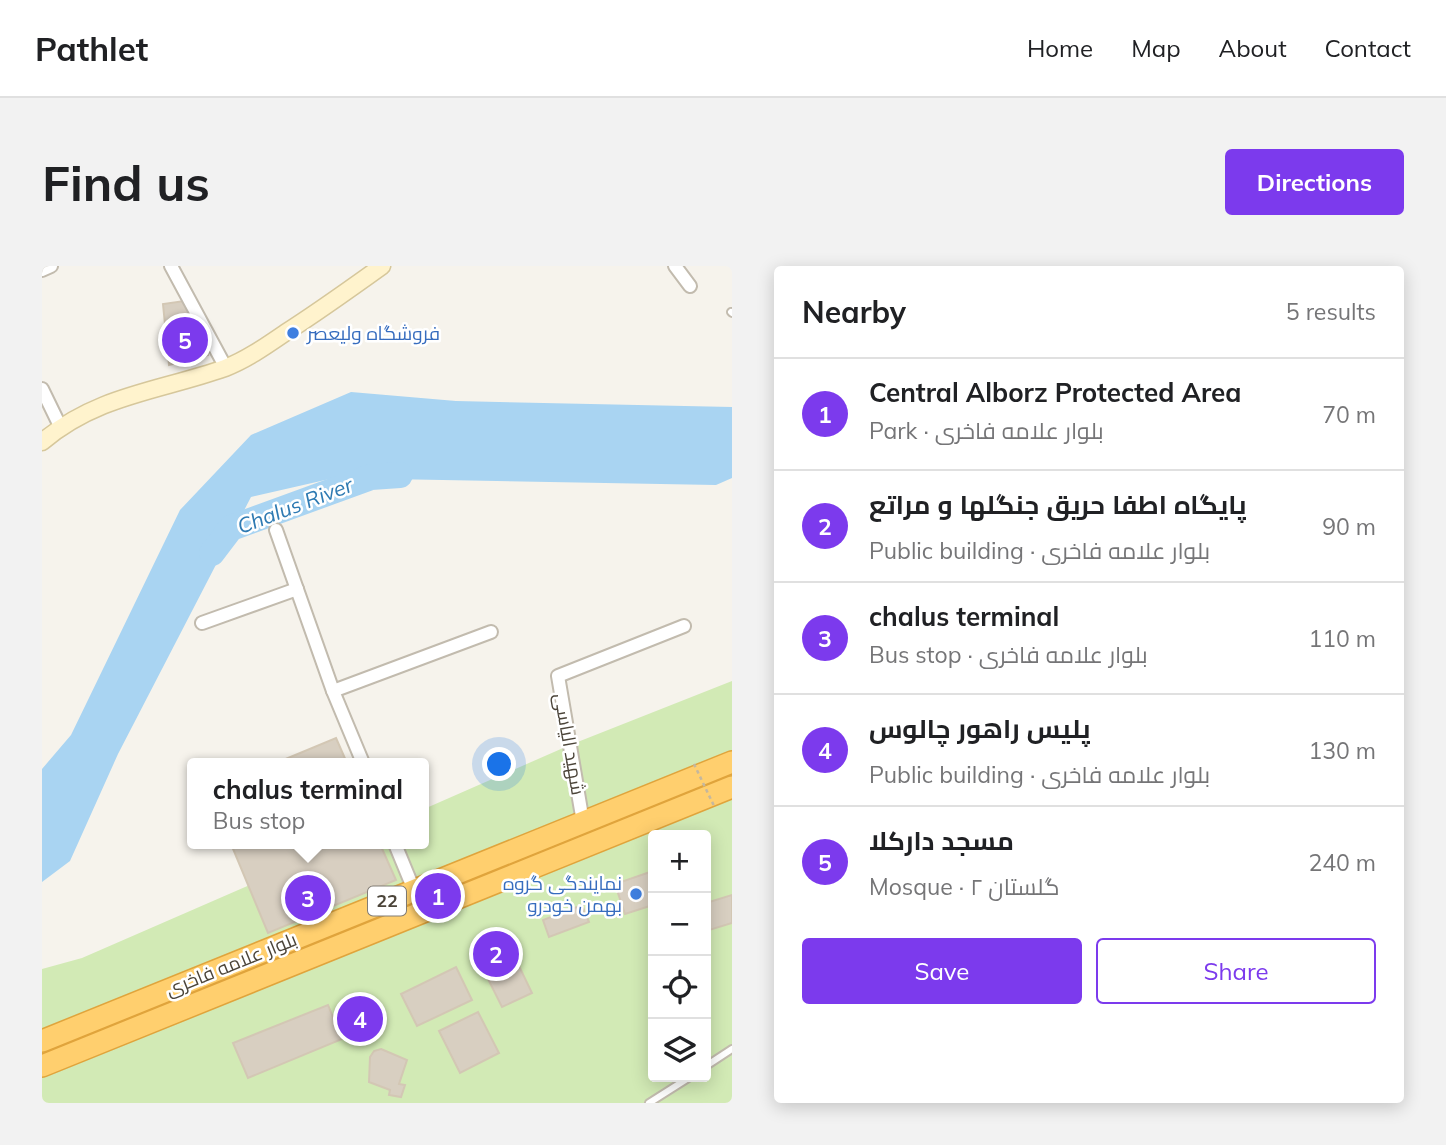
<!DOCTYPE html>
<html lang="en">
<head>
<meta charset="utf-8">
<style>
	:root { --surface:#fff; --page:#f2f2f2; --text:#202124; --muted:#757577; --line:#e0e0e0; --accent:#7c3aed }
	body { margin:0; font-family:Mulish,Cairo,sans-serif; background:var(--page); color:var(--text) }
	.controls { position:absolute; right:21px; bottom:21px; display:grid; overflow:hidden; border-radius:7px; box-shadow:0 4px 18px #0003 }
	.controls button { width:63px; height:63px; display:grid; place-items:center; padding:0; border:0; border-bottom:2px solid var(--line); background:var(--surface); color:var(--text); font:35px sans-serif }
	.you { position:absolute; left:458px; top:499px; width:24px; height:24px; margin:-18px; border:5px solid #fff; border-radius:50%; background:#1a73e8; box-shadow:0 0 0 10px #1a73e833 }
	.badge { display:grid; place-items:center; width:46px; height:46px; border-radius:50%; background:var(--accent); color:#fff; font-size:23px; font-weight:700 }
	.pin { position:absolute; translate:-50% -50%; border:4px solid #fff; box-shadow:0 2px 7px #0006 }
	.popup { position:absolute; left:145px; top:492px; width:242px; height:91px; box-sizing:border-box; display:grid; place-content:center; border-radius:7px; background:var(--surface); filter:drop-shadow(0 2px 5px #0005); font-size:23px; white-space:nowrap; color:var(--muted) }
	.popup b { font-size:26px; color:var(--text) }
	.popup::after { content:''; position:absolute; left:50%; top:100%; margin-left:-14px; border:14px solid transparent; border-top-color:var(--surface) }
	.list { margin:0; padding:0; list-style:none }
	h2 { display:flex; justify-content:space-between; align-items:center; height:91px; margin:0; padding:0 28px; font-size:30px }
	h2 small { font-size:23px; font-weight:400; color:var(--muted) }
	.list li { display:grid; grid-template-columns:46px 1fr auto; gap:21px; align-items:center; box-sizing:border-box; height:112px; padding:0 28px; border-top:2px solid var(--line) }
	.list b { display:block; font-size:26px; white-space:nowrap }
	.list p { margin:0; font-size:23px; white-space:nowrap; color:var(--muted) }
	.list em { font-size:23px; font-style:normal; color:var(--muted) }
	.actions { display:flex; gap:14px; padding:21px 28px }
	.actions a { flex:1; padding:16px 0; border:2px solid var(--accent); border-radius:7px; text-align:center; font-size:24px; color:var(--accent) }
	.actions .main { background:var(--accent); color:#fff }
	.icon { flex:none; width:38px; height:38px; fill:none; stroke:currentColor; stroke-width:2; stroke-linecap:round; stroke-linejoin:round }
	.map { position:relative; flex:none; width:690px; height:837px; overflow:hidden; border-radius:7px }
	header { display:flex; align-items:center; gap:42px; box-sizing:border-box; height:98px; padding:0 35px; background:var(--surface); border-bottom:2px solid var(--line) }
	header strong { font-size:33px }
	nav { display:flex; gap:38px; margin-inline-start:auto; font-size:24px }
	.intro { display:flex; align-items:center; justify-content:space-between; box-sizing:border-box; height:168px; padding:0 42px }
	h1 { margin:0; font-size:49px }
	.button { padding:18px 32px; border-radius:7px; background:var(--accent); color:#fff; font-size:24px; font-weight:700 }
	main { display:flex; gap:42px; padding:0 42px }
	aside { flex:1; background:var(--surface); border-radius:7px; box-shadow:0 4px 18px #0003 }
	.map>svg:first-child { display:block }
	.green { fill:#d2eab5; fill-rule:evenodd }
	.water { fill:#a9d4f2 }
	.lines { fill:none; stroke-linecap:round; stroke-linejoin:round }
	.river { stroke:#a9d4f2; stroke-width:26 }
	.building { fill:#d8cfc1; stroke:#d3c7b4; stroke-width:2 }
	.lane-casing { stroke:#c2bbae; stroke-width:10 }
	.street-casing { stroke:#c2bbae; stroke-width:16 }
	.secondary-casing { stroke:#d6c79b; stroke-width:19 }
	.highway-casing { stroke:#e0a43c; stroke-width:24 }
	.lane { stroke:#fff; stroke-width:6 }
	.street { stroke:#fff; stroke-width:12 }
	.secondary { stroke:#fff3cd; stroke-width:16 }
	.highway { stroke:#ffcf6e; stroke-width:21 }
	.path-bridge { stroke:#c4b79f; stroke-width:2.5; stroke-dasharray:3.5 3.5; stroke-linecap:butt }
	.shop-dot { fill:#3f7fe0; stroke:#fff; stroke-width:2.5 }
	.labels { text-anchor:middle; stroke-width:5; stroke-linejoin:round; paint-order:stroke }
	.shield { fill:#fff; stroke:#817c74; stroke-width:2 }
	.shield-label { font-size:18px; font-weight:bold; fill:#4b4439 }
	.shop-label { font-size:19px; fill:#366cbe; stroke:#fff; text-anchor:start }
	.street-label { font-size:19px; fill:#4b4439; stroke:#fff }
	.water-label { font-size:21px; font-style:italic; fill:#2e7ab2; stroke:#fff }
</style>
</head>
<body>
<header>
<strong>Pathlet</strong>
<nav><a>Home</a><a>Map</a><a>About</a><a>Contact</a></nav>
</header>
<div class="intro"><h1>Find us</h1><a class="button">Directions</a></div>
<main>
<div class="map">
<svg width="690" height="837" viewBox="0 0 690 837">
	<rect width="100%" height="100%" fill="#f6f3ec"/>
	<path class="green" d="M690 415V837H0V703L40 692 302 578H382V543L528 479ZM611 569H664V811H611Z"/>
	<path class="water" d="M309 126 414 135 690 141V212L674 219 292 212 209 231 76 488 28 595 0 616V503L29 469 138 244 209 169Z"/>
	<g class="lines">
		<path class="river" d="M170 287 189 262 329 211 358 209"/>
	</g>
	<g class="building">
		<path d="M142 35 157 59 166 89 127 99 121 38Z"/>
		<path d="M294 472 305 497H234Z"/>
		<path d="M189 578H338L354 614 226 667Z"/>
		<path d="M611 605V639L583 648 573 618Z"/>
		<path d="M690 629V657L664 665V637Z"/>
		<path d="M540 639 547 656 507 671 501 654Z"/>
		<path d="M476 698 490 727 460 741 446 713Z"/>
		<path d="M414 701 430 734 375 760 359 728Z"/>
		<path d="M286 739 300 773 206 812 191 777Z"/>
		<path d="M436 746 457 787 418 807 397 765Z"/>
		<path d="M339 783 365 794 357 818 363 819 359 831 347 829 348 824 327 816 328 791 332 785Z"/>
	</g>
	<g class="lines">
		<g class="lane-casing">
			<g id="lane">
				<path d="M689 46 690 47"/>
				<path d="M664 800 690 783"/>
				<path d="M607 837 648 811"/>
			</g>
		</g>
		<g class="street-casing">
			<g id="street">
				<path d="M129 0 184 102"/>
				<path d="M633 0 648 20"/>
				<path d="M0 4 9 0"/>
				<path d="M0 123 18 160"/>
				<path d="M234 264 291 425 321 497"/>
				<path d="M160 357 255 323"/>
				<path d="M291 425 449 366"/>
				<path d="M541 556 516 410 642 360"/>
				<path d="M353 578 372 624"/>
			</g>
		</g>
		<g class="secondary-casing">
			<path id="secondary" d="M0 176C55 129 118 125 183 102 204 94 224 80 243 67 276 46 308 23 340 0"/>
		</g>
		<g class="highway-casing">
			<g id="highway">
				<path d="M0 775 690 496"/>
				<path d="M0 800 690 521"/>
			</g>
		</g>
		<use href="#lane" class="lane"/>
		<use href="#street" class="street"/>
		<use href="#secondary" class="secondary"/>
		<use href="#highway" class="highway"/>
		<path class="path-bridge" d="M652 498 673 542"/>
	</g>
	<g class="shop-dot">
		<circle cx="251" cy="67" r="7"/>
		<circle cx="594" cy="628" r="7"/>
	</g>
	<g class="labels">
		<rect class="shield" x="326" y="620.5" width="38" height="29" rx="5"/>
		<g class="shield-label">
			<text x="345" y="641">22</text>
		</g>
		<g class="shop-label">
			<text x="265" y="74">فروشگاه ولیعصر</text>
			<text x="580" y="624" text-anchor="end">نمایندگی گروه<tspan x="580" dy="22">بهمن خودرو</tspan></text>
		</g>
		<g class="street-label">
			<text transform="translate(528 478) rotate(80)" y="7">شهید الیاسی</text>
			<text transform="translate(189 698) rotate(-22)" y="7">بلوار علامه فاخری</text>
		</g>
		<g class="water-label">
			<text transform="translate(253 240) rotate(-21)" y="7">Chalus River</text>
		</g>
	</g>
</svg>
<div class="controls">
<button>+</button>
<button>−</button>
<button><svg class="icon" aria-label="locate" viewBox="0 0 24 24"><circle cx="12" cy="12" r="6"/><path d="M12 2v4M12 18v4M2 12h4M18 12h4"/></svg></button>
<button><svg class="icon" aria-label="layers" viewBox="0 0 24 24"><path d="M12 4l9 5-9 5-9-5zM3 14l9 5 9-5"/></svg></button>
</div>
<div class="you"></div>
<div class="pin badge" style="left:396px;top:630px">1</div>
<div class="pin badge" style="left:454px;top:688px">2</div>
<div class="pin badge" style="left:266px;top:632px">3</div>
<div class="popup"><b>chalus terminal</b>Bus stop</div>
<div class="pin badge" style="left:318px;top:753px">4</div>
<div class="pin badge" style="left:143px;top:74px">5</div>
</div>
<aside>
<h2>Nearby<small>5 results</small></h2>
<ul class="list">
<li><span class="badge">1</span><div><b>Central Alborz Protected Area</b><p>Park · بلوار علامه فاخری</p></div><em>70 m</em></li>
<li><span class="badge">2</span><div><b>پایگاه اطفا حریق جنگلها و مراتع</b><p>Public building · بلوار علامه فاخری</p></div><em>90 m</em></li>
<li><span class="badge">3</span><div><b>chalus terminal</b><p>Bus stop · بلوار علامه فاخری</p></div><em>110 m</em></li>
<li><span class="badge">4</span><div><b>پلیس راهور چالوس</b><p>Public building · بلوار علامه فاخری</p></div><em>130 m</em></li>
<li><span class="badge">5</span><div><b>مسجد دارکلا</b><p>Mosque · گلستان ۲</p></div><em>240 m</em></li>
</ul>
<div class="actions"><a class="main">Save</a><a>Share</a></div>
</aside>
</main>
</body>
</html>
